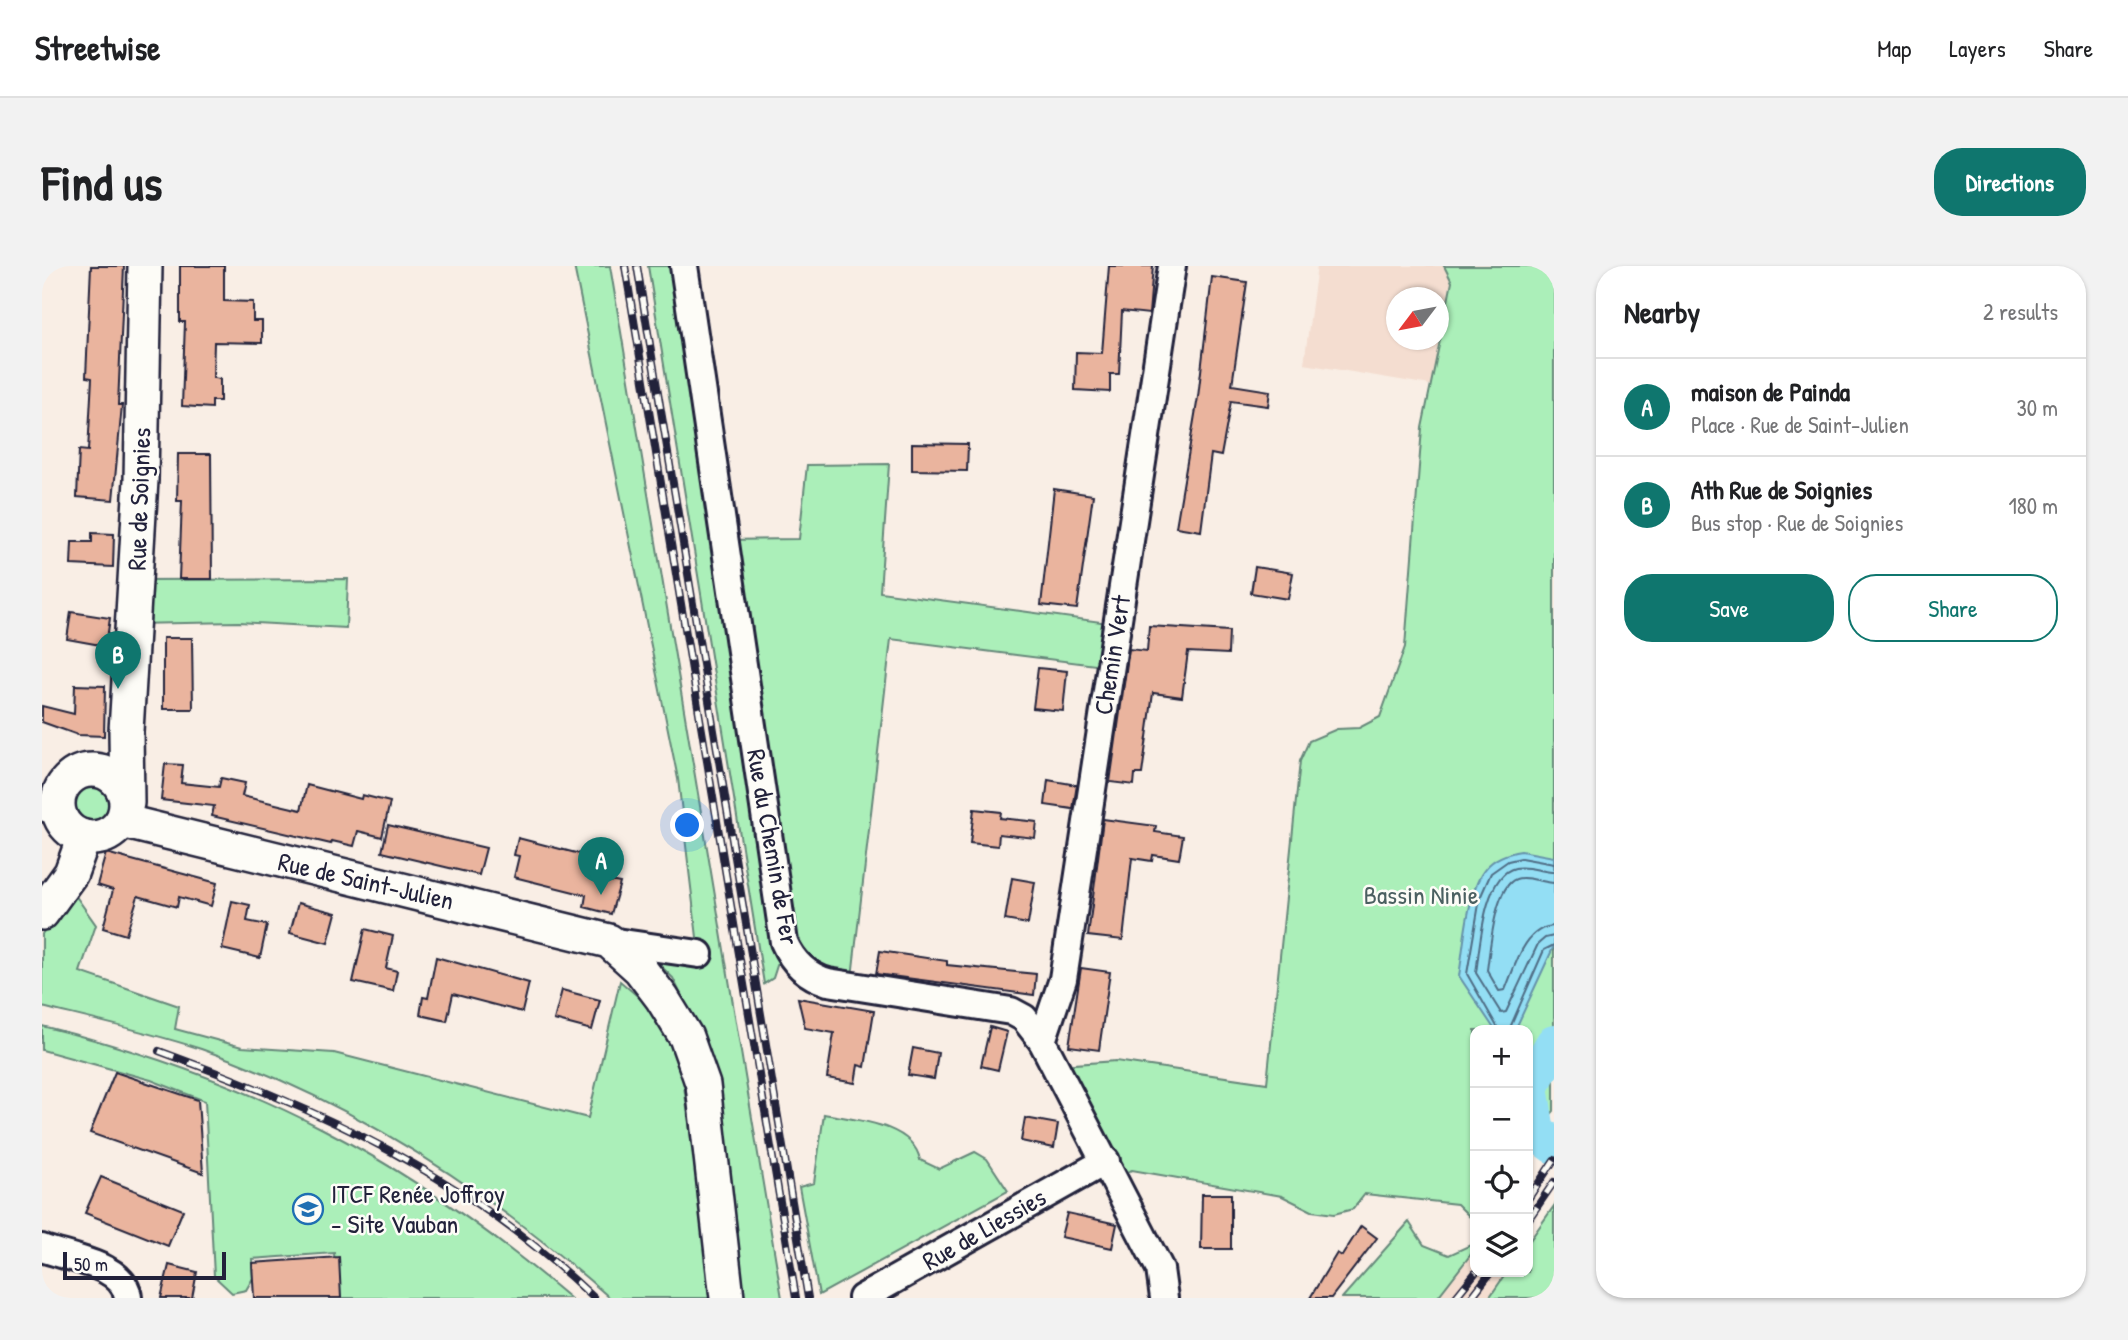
<!DOCTYPE html>
<html lang="en">
<head>
<meta charset="utf-8">
<style>
	:root { --surface:#fff; --page:#f2f2f2; --text:#202124; --muted:#757577; --line:#e0e0e0; --accent:#0f766e }
	body { margin:0; font-family:"Patrick Hand",sans-serif; background:var(--page); color:var(--text) }
	.controls { position:absolute; right:21px; bottom:21px; display:grid; overflow:hidden; border-radius:14px; box-shadow:0 2px 5px #0004 }
	.controls button { width:63px; height:63px; display:grid; place-items:center; padding:0; border:0; border-bottom:2px solid var(--line); background:var(--surface); color:var(--text); font:35px sans-serif }
	.compass { position:absolute; left:1344px; top:21px; width:63px; height:63px; border-radius:50%; background:var(--surface); box-shadow:0 2px 5px #0004; rotate:238deg }
	.scale { position:absolute; left:21px; bottom:18px; width:163px; box-sizing:border-box; padding-left:7px; border:4px solid #22223b; border-top:0; font-size:19px; line-height:24px; white-space:nowrap; color:#22223b; -webkit-text-stroke:5px #fdfcf7; paint-order:stroke }
	.you { position:absolute; left:646px; top:560px; width:24px; height:24px; margin:-18px; border:5px solid #fff; border-radius:50%; background:#1a73e8; box-shadow:0 0 0 10px #1a73e833 }
	.badge { display:grid; place-items:center; width:46px; height:46px; border-radius:50%; background:var(--accent); color:#fff; font-size:23px; font-weight:700 }
	.pin { position:absolute; translate:-50% -58px; filter:drop-shadow(0 2px 4px #0008) }
	.pin::after { content:''; position:absolute; top:37px; width:24px; height:21px; background:inherit; clip-path:polygon(0 0,100% 0,50% 100%) }
	.list { margin:0; padding:0; list-style:none }
	h2 { display:flex; justify-content:space-between; align-items:center; height:91px; margin:0; padding:0 28px; font-size:30px }
	h2 small { font-size:23px; font-weight:400; color:var(--muted) }
	.list li { display:grid; grid-template-columns:46px 1fr auto; gap:21px; align-items:center; box-sizing:border-box; height:98px; padding:0 28px; border-top:2px solid var(--line) }
	.list b { display:block; font-size:26px; white-space:nowrap }
	.list p { margin:0; font-size:23px; white-space:nowrap; color:var(--muted) }
	.list em { font-size:23px; font-style:normal; color:var(--muted) }
	.actions { display:flex; gap:14px; padding:21px 28px }
	.actions a { flex:1; padding:16px 0; border:2px solid var(--accent); border-radius:28px; text-align:center; font-size:24px; color:var(--accent) }
	.actions .main { background:var(--accent); color:#fff }
	.icon { flex:none; width:38px; height:38px; fill:none; stroke:currentColor; stroke-width:2; stroke-linecap:round; stroke-linejoin:round }
	.map { position:relative; flex:none; width:1512px; height:1032px; overflow:hidden; border-radius:28px }
	header { display:flex; align-items:center; gap:42px; box-sizing:border-box; height:98px; padding:0 35px; background:var(--surface); border-bottom:2px solid var(--line) }
	header strong { font-size:33px }
	nav { display:flex; gap:38px; margin-inline-start:auto; font-size:24px }
	.intro { display:flex; align-items:center; justify-content:space-between; box-sizing:border-box; height:168px; padding:0 42px }
	h1 { margin:0; font-size:49px }
	.button { padding:18px 32px; border-radius:28px; background:var(--accent); color:#fff; font-size:24px; font-weight:700 }
	main { display:flex; gap:42px; padding:0 42px }
	aside { flex:1; background:var(--surface); border-radius:28px; box-shadow:0 2px 5px #0004 }
	.map>svg:first-child { display:block }
	.built { fill:#f4ddd0; fill-rule:evenodd }
	.green { fill:#abefb9; stroke:#66887a; stroke-width:2 }
	.water { fill:#93def4; stroke:#6693aa; stroke-width:2 }
	.lines { fill:none; stroke-linecap:round; stroke-linejoin:round }
	.shore { stroke:#4f6d85; stroke-width:2 }
	.river { stroke:#93def4; stroke-width:38 }
	.building { fill:#eab49e; stroke:#22223b; stroke-width:2 }
	.minor-casing { stroke:#22223b; stroke-width:32 }
	.tertiary-casing { stroke:#22223b; stroke-width:38 }
	.minor { stroke:#fdfcf7; stroke-width:26 }
	.tertiary { stroke:#fdfcf7; stroke-width:33 }
	.rail-casing { stroke:#22223b; stroke-width:8 }
	.rail { stroke:#fdfcf7; stroke-width:5; stroke-dasharray:16; stroke-linecap:butt }
	.labels { text-anchor:middle; stroke-width:5; stroke-linejoin:round; paint-order:stroke }
	.street-label { font-size:26px; fill:#22223b; stroke:#fdfcf7 }
	.park-label { font-size:26px; fill:#4b6061; stroke:#fdfcf7 }
	.poi-label { font-size:26px; fill:#22223b; stroke:#fdfcf7; text-anchor:start }
</style>
</head>
<body>
<header>
<strong>Streetwise</strong>
<nav><a>Map</a><a>Layers</a><a>Share</a></nav>
</header>
<div class="intro"><h1>Find us</h1><a class="button">Directions</a></div>
<main>
<div class="map">
<svg width="1512" height="1032" viewBox="0 0 1512 1032">
	<rect width="100%" height="100%" fill="#f9eee5"/>
	<filter id="ink" filterUnits="userSpaceOnUse"><feTurbulence type="fractalNoise" baseFrequency=".0143" numOctaves="2"/><feDisplacementMap in="SourceGraphic" scale="14" xChannelSelector="R" yChannelSelector="G"/><feConvolveMatrix kernelMatrix="1 2 1 2 8 2 1 2 1" color-interpolation-filters="sRGB"/></filter>
	<g filter="url(#ink)">
		<g class="built">
			<path d="M1275 0H1402L1410 16 1409 25 1388 119 1262 98ZM1354 32H1396V74H1354Z"/>
			<path d="M1433 982V1006H1465L1447 1032H1394Z"/>
		</g>
		<g class="green">
			<path d="M532 0H568L740 1032H702L671 794 631 712 599 680 657 688 636 513Z"/>
			<path d="M606 0H642L684 274 757 273 765 199 847 198 838 326 1074 358 1069 401 849 373 809 720 742 678 731 712 722 718Z"/>
			<path d="M1402 0H1512V845L1494 866 1492 890 1486 903V764H1433V952L1428 951 1415 938 1323 928 1311 943 1292 948 1270 945 1240 930 1090 904 1071 911 1019 799 1074 795 1225 817 1258 495 1267 475 1295 463 1317 462 1338 451 1363 381 1380 162 1410 16Z"/>
			<path d="M306 313 304 362 197 356 90 358 93 314Z"/>
			<circle cx="50" cy="538" r="24"/>
			<path d="M31 626 54 659 38 706 137 740 133 763 200 781 292 787 546 852 578 715 607 740 625 768 641 812 670 1032H568C448 926 311 835 159 783 107 766 53 754 0 741V668Z"/>
			<path d="M0 760C210 812 363 892 528 1032H296L292 987 210 993 211 1012 204 1024 190 1027 172 1010 163 835 109 814 0 784Z"/>
			<path d="M782 848C814 854 871 858 878 894L897 903 933 886 945 893 966 925 777 1029 757 921 772 917Z"/>
			<path d="M1512 940V1032H1447L1465 1006H1486V977Z"/>
			<path d="M1367 956 1382 979 1407 989 1433 977V983L1395 1032H1300Z"/>
		</g>
		<path class="water" d="M1479 585 1512 591V680L1474 762 1453 764 1417 710C1422 681 1425 623 1444 602 1453 591 1466 587 1479 585Z"/>
		<g class="lines">
			<g class="shore">
				<path d="M1512 606C1500 606 1485 599 1473 602 1442 609 1438 680 1434 707L1459 747 1464 746 1496 678 1503 672 1512 670"/>
				<path d="M1512 617C1501 617 1484 609 1474 613 1453 620 1448 683 1445 704L1457 725 1463 724C1473 701 1482 661 1512 660"/>
				<path d="M1457 764 1425 708 1438 632 1449 607 1466 595 1479 592 1512 598"/>
				<path d="M1467 764 1502 684 1512 679"/>
			</g>
			<path class="river" d="M1512 778 1487 821 1494 866 1512 879"/>
		</g>
		<g class="building">
			<path d="M49 0H82L76 139H80L71 234 35 231 37 184 46 185 50 112 44 111Z"/>
			<path d="M138 0H182V35L211 36V55H220V77L172 76 171 112 178 113V135H170V142L140 140 143 56H138Z"/>
			<path d="M1067 0H1111L1107 48 1080 45 1077 108H1068V126L1033 124 1034 86 1060 87Z"/>
			<path d="M1170 11 1205 16 1190 119 1228 125 1226 140 1189 135 1179 190 1169 188 1159 265 1134 261 1156 131Z"/>
			<path d="M870 177 926 178 925 205 870 204Z"/>
			<path d="M136 188H169L170 313H137L140 235H135Z"/>
			<path d="M1012 223 1051 229 1035 343 999 339Z"/>
			<path d="M50 267 72 268 71 301 29 299 30 276H50Z"/>
			<path d="M1213 301 1251 307 1246 333 1209 327Z"/>
			<path d="M29 346 68 352 64 380 25 373Z"/>
			<path d="M1107 360 1187 365 1186 388 1146 386 1140 431 1111 427 1100 508H1093L1092 519 1068 516 1087 383 1105 385Z"/>
			<path d="M121 372H150L151 443H121Z"/>
			<path d="M996 402 1025 405 1021 445 991 442Z"/>
			<path d="M33 419 63 420 62 470 36 469 0 456V440L32 448Z"/>
			<path d="M123 498 141 499 139 517 177 521 179 512 203 517 200 530 259 544 265 519 319 533 320 529 348 536 340 571 316 565 312 580 290 575 289 578 170 550 172 540 119 534Z"/>
			<path d="M1006 514 1035 519 1031 543 1003 539Z"/>
			<path d="M932 543 959 546 958 552 995 556 993 572 957 568 956 580 928 577Z"/>
			<path d="M1061 553 1114 560 1113 566 1141 570 1137 593 1111 589 1110 595 1090 592 1081 674 1046 670Z"/>
			<path d="M346 559 444 582 437 609 340 586Z"/>
			<path d="M476 572 557 593 553 612 578 617 569 648 542 641 544 629 472 611 477 590 472 589Z"/>
			<path d="M64 587 175 617 169 640 137 631 135 641 96 630 84 669 61 662 71 624 55 619Z"/>
			<path d="M970 612 993 616 986 658 963 654Z"/>
			<path d="M190 635 208 639 205 655 225 659 218 692 180 683Z"/>
			<path d="M256 637 294 647 286 677 248 667Z"/>
			<path d="M323 663 351 670 344 702 355 705 351 725 311 716Z"/>
			<path d="M838 685 905 695V699L994 708 992 729 834 708Z"/>
			<path d="M394 691 487 717 480 746 411 728 405 755 378 749 381 731 386 732Z"/>
			<path d="M1039 702 1068 706 1057 784 1027 780Z"/>
			<path d="M520 724 558 734 550 764 512 754Z"/>
			<path d="M756 732 832 745 823 801 816 799 813 817 785 812 792 767 763 762Z"/>
			<path d="M948 761 965 766 956 804 939 800Z"/>
			<path d="M871 782 896 787 892 813 866 809Z"/>
			<path d="M73 806 156 834 161 907 48 867Z"/>
			<path d="M983 852 1016 858 1012 882 979 875Z"/>
			<path d="M59 911 141 944 126 980 43 947Z"/>
			<path d="M1160 928H1189V983H1159Z"/>
			<path d="M1025 947 1075 958 1070 982 1019 971Z"/>
			<path d="M1319 960 1335 972 1289 1032H1268L1295 987 1300 990Z"/>
			<path d="M297 991 299 1032H212L210 997Z"/>
			<path d="M127 999 155 1006 150 1032H119Z"/>
		</g>
		<g class="lines">
			<g class="minor-casing">
				<g id="minor">
					<path d="M642 0 742 676C751 697 765 710 786 716L969 745 982 752 1000 775 1118 1003 1122 1032"/>
					<path d="M0 541 17 546"/>
					<path d="M567 675 657 688"/>
					<path d="M1000 775 1021 713 1130 0"/>
					<path d="M0 982C25 992 83 998 86 1032"/>
					<path d="M820 1032 1064 895"/>
				</g>
			</g>
			<g class="tertiary-casing">
				<g id="tertiary">
					<circle cx="50" cy="538" r="34"/>
					<path d="M85 537 84 465 99 214 103 0"/>
					<path d="M80 555 567 675 598 703 620 732 644 771 661 819 685 1032"/>
					<path d="M0 647 29 607 42 571"/>
				</g>
			</g>
			<use href="#minor" class="minor"/>
			<use href="#tertiary" class="tertiary"/>
			<g class="rail-casing">
				<g id="rail">
					<path d="M583 0 754 1032"/>
					<path d="M595 0 766 1032"/>
					<path d="M117 785C283 846 422 908 552 1032"/>
					<path d="M1486 933 1512 894"/>
					<path d="M1486 954 1512 916"/>
					<path d="M1413 1032 1434 1006"/>
					<path d="M1429 1032 1449 1006"/>
				</g>
			</g>
			<use href="#rail" class="rail"/>
		</g>
	</g>
	<defs>
		<g id="school-ring" transform="scale(1.575)"><circle r="9.5" fill="#fdfcf7" stroke="#1f6fb2" stroke-width="1.5"/><path d="M0-5L7-2L0 1L-7-2ZM-4 1L0 2.5L4 1V4Q0 6-4 4Z" fill="#1f6fb2"/></g>
	</defs>
	<g fill-rule="evenodd">
		<use href="#school-ring" x="266" y="943"/>
	</g>
	<g class="labels">
		<g class="street-label">
			<text transform="translate(97 233) rotate(-88)" y="9">Rue de Soignies</text>
			<text transform="translate(1070 389) rotate(-81)" y="9">Chemin Vert</text>
			<text transform="translate(731 581) rotate(80)" y="9">Rue du Chemin de Fer</text>
			<text transform="translate(324 615) rotate(13)" y="9">Rue de Saint-Julien</text>
			<text transform="translate(942 963) rotate(-30)" y="9">Rue de Liessies</text>
		</g>
		<g class="park-label">
			<text x="1379" y="638">Bassin Ninie</text>
		</g>
		<g class="poi-label">
			<text x="289" y="937">ITCF Renée Joffroy<tspan x="289" dy="30">- Site Vauban</tspan></text>
		</g>
	</g>
</svg>
<div class="controls">
<button>+</button>
<button>−</button>
<button><svg class="icon" aria-label="locate" viewBox="0 0 24 24"><circle cx="12" cy="12" r="6"/><path d="M12 2v4M12 18v4M2 12h4M18 12h4"/></svg></button>
<button><svg class="icon" aria-label="layers" viewBox="0 0 24 24"><path d="M12 4l9 5-9 5-9-5zM3 14l9 5 9-5"/></svg></button>
</div>
<svg class="compass" viewBox="-18 -18 36 36"><path d="M0-13l5 13h-10z" fill="#e53935"/><path d="M0 13l5-13h-10z" fill="#757577"/></svg>
<div class="scale">50 m</div>
<div class="you"></div>
<div class="pin badge" style="left:559px;top:629px">A</div>
<div class="pin badge" style="left:76px;top:423px">B</div>
</div>
<aside>
<h2>Nearby<small>2 results</small></h2>
<ul class="list">
<li><span class="badge">A</span><div><b>maison de Painda</b><p>Place · Rue de Saint-Julien</p></div><em>30 m</em></li>
<li><span class="badge">B</span><div><b>Ath Rue de Soignies</b><p>Bus stop · Rue de Soignies</p></div><em>180 m</em></li>
</ul>
<div class="actions"><a class="main">Save</a><a>Share</a></div>
</aside>
</main>
</body>
</html>
